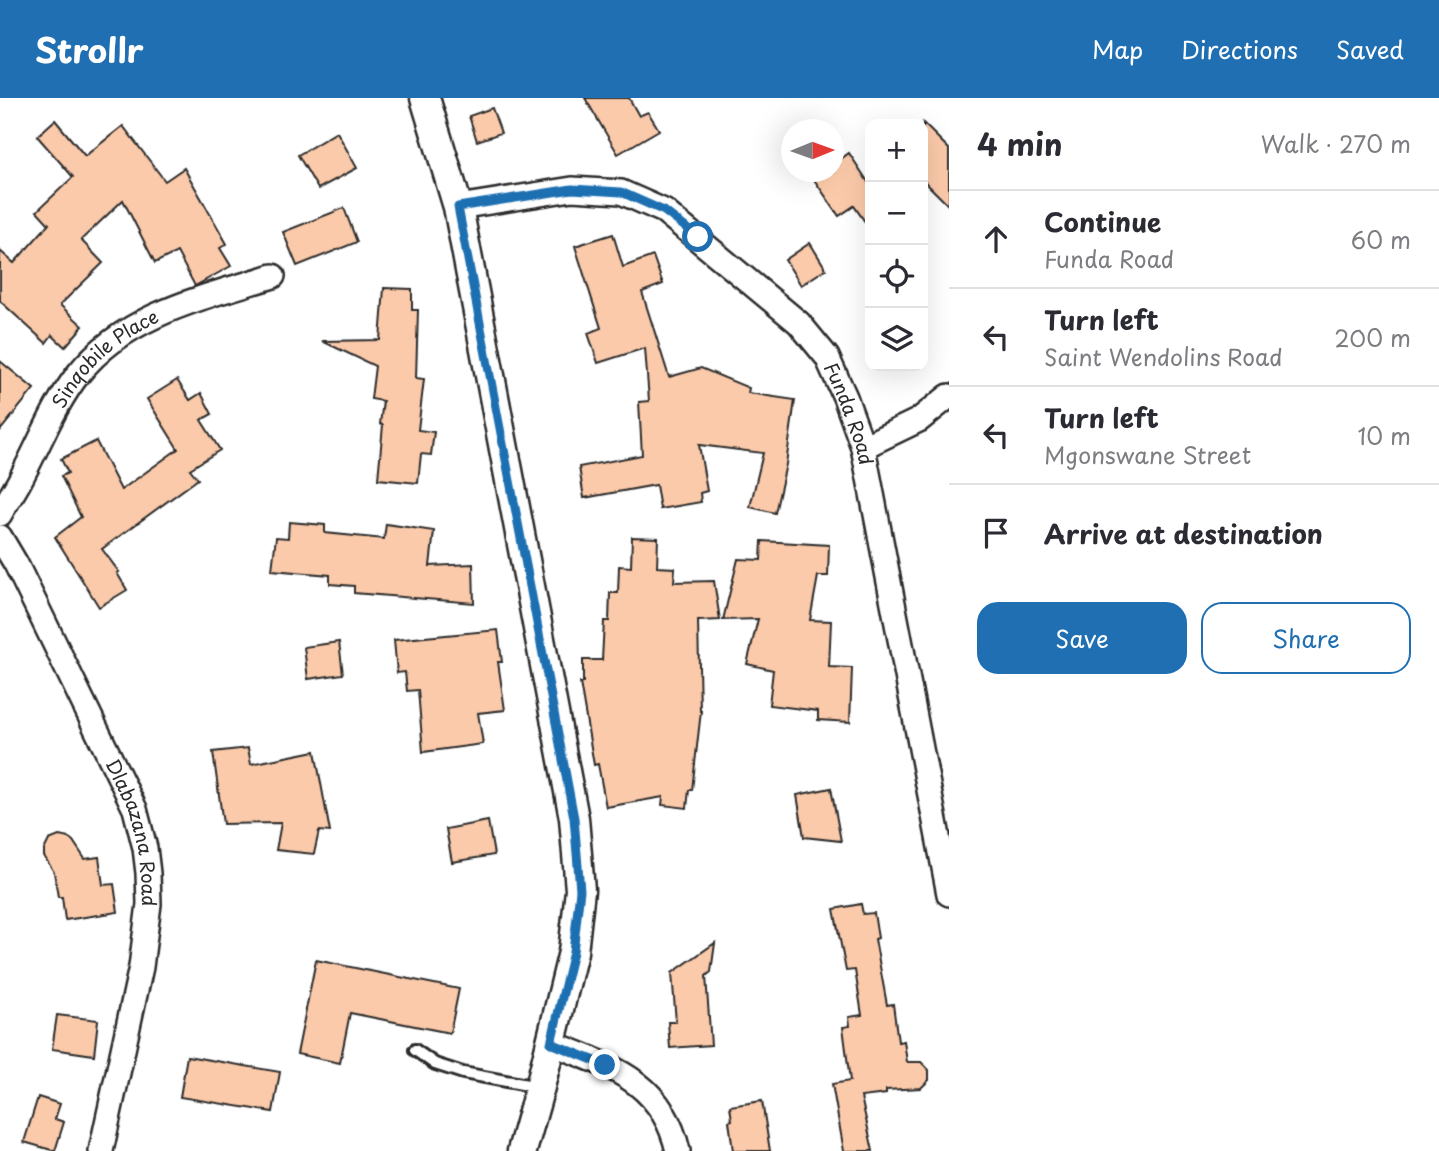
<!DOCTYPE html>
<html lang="en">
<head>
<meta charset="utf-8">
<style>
	:root { --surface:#fff; --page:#f2f2f3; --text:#2b2b33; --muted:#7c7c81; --line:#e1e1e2; --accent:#1f6fb2 }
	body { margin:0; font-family:"Playpen Sans",sans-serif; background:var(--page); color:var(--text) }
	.controls { position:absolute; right:21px; top:21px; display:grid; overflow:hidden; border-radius:14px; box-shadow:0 7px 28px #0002 }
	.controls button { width:63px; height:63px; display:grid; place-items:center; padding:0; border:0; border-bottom:2px solid var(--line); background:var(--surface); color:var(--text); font:35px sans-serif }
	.compass { position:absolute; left:781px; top:21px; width:63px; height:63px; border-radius:50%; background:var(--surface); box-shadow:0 7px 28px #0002; rotate:89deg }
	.stop { position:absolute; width:21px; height:21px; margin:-16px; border:5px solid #1f6fb2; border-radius:50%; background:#fff }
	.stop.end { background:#1f6fb2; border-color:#fff; box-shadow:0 2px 7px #0008 }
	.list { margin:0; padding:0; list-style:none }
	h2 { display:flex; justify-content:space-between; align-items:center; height:91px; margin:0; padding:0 28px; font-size:30px }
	h2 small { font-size:23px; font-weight:400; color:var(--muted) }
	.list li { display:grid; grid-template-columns:46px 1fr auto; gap:21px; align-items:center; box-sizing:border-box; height:98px; padding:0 28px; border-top:2px solid var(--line) }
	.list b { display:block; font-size:26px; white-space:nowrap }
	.list p { margin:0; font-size:23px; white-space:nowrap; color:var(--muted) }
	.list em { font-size:23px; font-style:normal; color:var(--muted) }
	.actions { display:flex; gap:14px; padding:21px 28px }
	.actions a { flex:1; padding:16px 0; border:2px solid var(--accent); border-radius:21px; text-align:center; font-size:24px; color:var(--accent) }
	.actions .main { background:var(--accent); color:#fff }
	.icon { flex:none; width:38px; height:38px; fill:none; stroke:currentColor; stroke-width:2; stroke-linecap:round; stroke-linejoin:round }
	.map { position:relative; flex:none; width:949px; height:1053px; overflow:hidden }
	header { display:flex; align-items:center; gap:42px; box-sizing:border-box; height:98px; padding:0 35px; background:var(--accent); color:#fff }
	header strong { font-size:33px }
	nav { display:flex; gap:38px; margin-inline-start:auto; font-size:24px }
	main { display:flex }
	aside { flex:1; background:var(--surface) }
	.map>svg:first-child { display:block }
	.building { fill:#fbcaaa; stroke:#2b2b2b; stroke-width:2 }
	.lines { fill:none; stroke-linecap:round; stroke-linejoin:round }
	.service-casing { stroke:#2b2b2b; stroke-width:16 }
	.minor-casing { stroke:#2b2b2b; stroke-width:28 }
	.tertiary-casing { stroke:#2b2b2b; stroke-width:33 }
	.service { stroke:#fff; stroke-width:10 }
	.minor { stroke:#fff; stroke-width:23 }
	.tertiary { stroke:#fff; stroke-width:28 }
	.route { stroke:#1f6fb2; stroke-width:9 }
	.labels { text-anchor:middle; stroke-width:6; stroke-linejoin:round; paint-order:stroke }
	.street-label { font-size:19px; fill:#2b2b2b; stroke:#fff }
</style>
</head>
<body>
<header>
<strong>Strollr</strong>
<nav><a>Map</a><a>Directions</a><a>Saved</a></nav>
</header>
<main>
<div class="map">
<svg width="949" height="1053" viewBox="0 0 949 1053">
	<rect width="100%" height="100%" fill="#fff"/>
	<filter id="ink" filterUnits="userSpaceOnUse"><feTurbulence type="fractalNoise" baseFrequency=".0143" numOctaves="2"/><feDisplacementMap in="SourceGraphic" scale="14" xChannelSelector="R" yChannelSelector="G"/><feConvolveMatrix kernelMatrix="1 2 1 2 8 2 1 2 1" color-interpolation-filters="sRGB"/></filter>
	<g filter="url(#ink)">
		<g class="building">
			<path d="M585 0H629L639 18 648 14 659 32 618 56Z"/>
			<path d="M492 10 501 35 477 43 469 18Z"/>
			<path d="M55 22 85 58 123 28 165 83 184 70 227 146 220 150 231 168 195 188 177 154 155 165 123 102 81 142 103 165 60 207 83 228 65 249 52 237 46 245 0 203V153L14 165 49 126 37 113 73 79 37 38Z"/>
			<path d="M923 25 949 51V108L923 82Z"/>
			<path d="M337 34 357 70 318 91 298 57Z"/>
			<path d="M849 55 870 87V131L854 108 839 118 813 80 822 74H834V66Z"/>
			<path d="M344 110 357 144 297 168 283 134Z"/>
			<path d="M613 136 623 169 653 158 663 186 642 194 669 279 701 270 749 290 748 295 795 302 786 366 775 415 750 409 763 355 699 347 707 393 700 395 701 404 660 411 656 387 584 400 579 369 642 357 639 304 649 303 645 250 598 265 588 235 601 230 575 148Z"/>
			<path d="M810 145 826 171 801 187 785 162Z"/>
			<path d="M384 190 412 191V212H418L416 280 424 281 418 332 434 334 431 357 421 356 418 385 378 381 383 327 380 326 383 303 371 301 375 268 322 243 380 242Z"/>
			<path d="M0 263 34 291 0 333Z"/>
			<path d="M177 282 190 302 201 295 212 316 201 322 220 352 190 371 198 381 102 451 119 474 117 475 127 492 99 509 55 439 81 419 61 378 68 375 61 361 96 343 121 392 178 351 147 301Z"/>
			<path d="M289 424 325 427V435L384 441 386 426 434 433 430 468 473 466 474 505 354 495V488L330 486V477L272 472 276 439 288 440Z"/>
			<path d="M632 439 658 440 657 469 675 470 674 484 714 483 720 522 698 523 700 613H701L692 692H689L687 710 662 707 663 699 606 709 598 666 594 667 580 585H583V562H602L604 523H609L610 495H618L619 468 631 469Z"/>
			<path d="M762 443 829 447 828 478H818L810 522 831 523 829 569 852 570 850 624 818 622V613L769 607 773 572 747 566 758 521 723 522 738 461 761 462Z"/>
			<path d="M498 532 502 564H498L505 612 478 615 483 646 423 654 418 592 407 593 405 574 397 575 394 542Z"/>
			<path d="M339 544 343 576 308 581 304 549Z"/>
			<path d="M248 650 251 666 315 653 330 734 319 733 314 756 276 752 281 725 223 726 213 654Z"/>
			<path d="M831 690 841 743 804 739 797 697Z"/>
			<path d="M488 723 494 757 452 764 446 731Z"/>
			<path d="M59 738 69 740 73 743 85 761 99 759 103 787 114 786 118 814 65 822 62 799H58L54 774 44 758V752L49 742Z"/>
			<path d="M861 806 863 816 874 815 878 840 875 841 887 907 893 906 898 944 904 943 907 964H921L929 972V982L921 990 886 992V996L861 999 873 1053H844L832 986 850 983 843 929 850 928 849 919 862 917 855 872 846 873 834 811Z"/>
			<path d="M715 845 711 874 706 878 711 947 670 950 668 924H676L672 875Z"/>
			<path d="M316 862 459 891 450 935 350 915 340 965 297 956Z"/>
			<path d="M57 917 98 922 94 957 52 951Z"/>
			<path d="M187 958 280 974 273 1014 180 999Z"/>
			<path d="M38 999 60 1006 55 1021 64 1024 55 1053 24 1044Z"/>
			<path d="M762 1003 770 1053H733L729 1023 732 1022 730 1008Z"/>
		</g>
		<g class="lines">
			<g class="service-casing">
				<path id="service" d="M415 952 435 966 463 975 538 989"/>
			</g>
			<g class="minor-casing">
				<g id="minor">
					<path id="s1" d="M458 109 572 91 621 94 664 113 799 225 827 259 845 299 863 349 949 796"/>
					<path d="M863 349 919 322 949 298"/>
					<path id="s2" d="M0 416C6 405 13 395 19 384 39 348 53 308 79 275 126 216 205 199 273 178"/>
					<path id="s3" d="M0 439 16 466 135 711 145 750 148 775 149 806 141 869 101 1053"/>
					<path d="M551 945C611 969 662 982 678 1053"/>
				</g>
			</g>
			<g class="tertiary-casing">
				<path id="tertiary" d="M425 0 458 109 574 720 580 792 573 854 540 989 522 1053"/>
			</g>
			<use href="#service" class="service"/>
			<use href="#minor" class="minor"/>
			<use href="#tertiary" class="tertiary"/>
		</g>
	</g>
	<g class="lines" filter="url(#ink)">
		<path class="route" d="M605 967 551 945 573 854 580 792 574 720 458 109 572 91 621 94 664 113 698 139"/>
	</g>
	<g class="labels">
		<g class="street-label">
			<text dy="7" stroke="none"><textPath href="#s2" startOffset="191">Sinqobile Place</textPath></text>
			<text dy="7" stroke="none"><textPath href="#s1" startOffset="492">Funda Road</textPath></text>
			<text dy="7" stroke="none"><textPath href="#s3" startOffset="326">Dlabazana Road</textPath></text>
		</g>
	</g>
</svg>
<div class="controls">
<button>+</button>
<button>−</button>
<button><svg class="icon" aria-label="locate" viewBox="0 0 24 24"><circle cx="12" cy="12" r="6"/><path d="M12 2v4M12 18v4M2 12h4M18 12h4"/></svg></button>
<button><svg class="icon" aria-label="layers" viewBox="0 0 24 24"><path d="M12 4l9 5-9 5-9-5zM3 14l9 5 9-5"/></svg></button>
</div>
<svg class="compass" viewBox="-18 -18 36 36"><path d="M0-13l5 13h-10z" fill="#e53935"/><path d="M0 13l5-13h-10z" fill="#7c7c81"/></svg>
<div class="stop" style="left:698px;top:139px"></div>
<div class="stop end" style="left:605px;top:967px"></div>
</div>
<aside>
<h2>4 min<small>Walk · 270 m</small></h2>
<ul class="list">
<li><svg class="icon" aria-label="ahead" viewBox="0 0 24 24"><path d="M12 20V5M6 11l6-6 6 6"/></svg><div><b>Continue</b><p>Funda Road</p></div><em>60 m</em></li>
<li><svg class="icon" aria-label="left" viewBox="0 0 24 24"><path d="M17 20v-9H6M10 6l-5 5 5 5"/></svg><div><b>Turn left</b><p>Saint Wendolins Road</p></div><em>200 m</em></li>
<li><svg class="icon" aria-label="left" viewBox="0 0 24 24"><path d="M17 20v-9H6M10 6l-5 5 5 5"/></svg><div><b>Turn left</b><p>Mgonswane Street</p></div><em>10 m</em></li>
<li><svg class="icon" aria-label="arrive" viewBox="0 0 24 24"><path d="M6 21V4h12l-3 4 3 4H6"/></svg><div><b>Arrive at destination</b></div></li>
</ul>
<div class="actions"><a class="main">Save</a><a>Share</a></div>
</aside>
</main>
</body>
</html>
